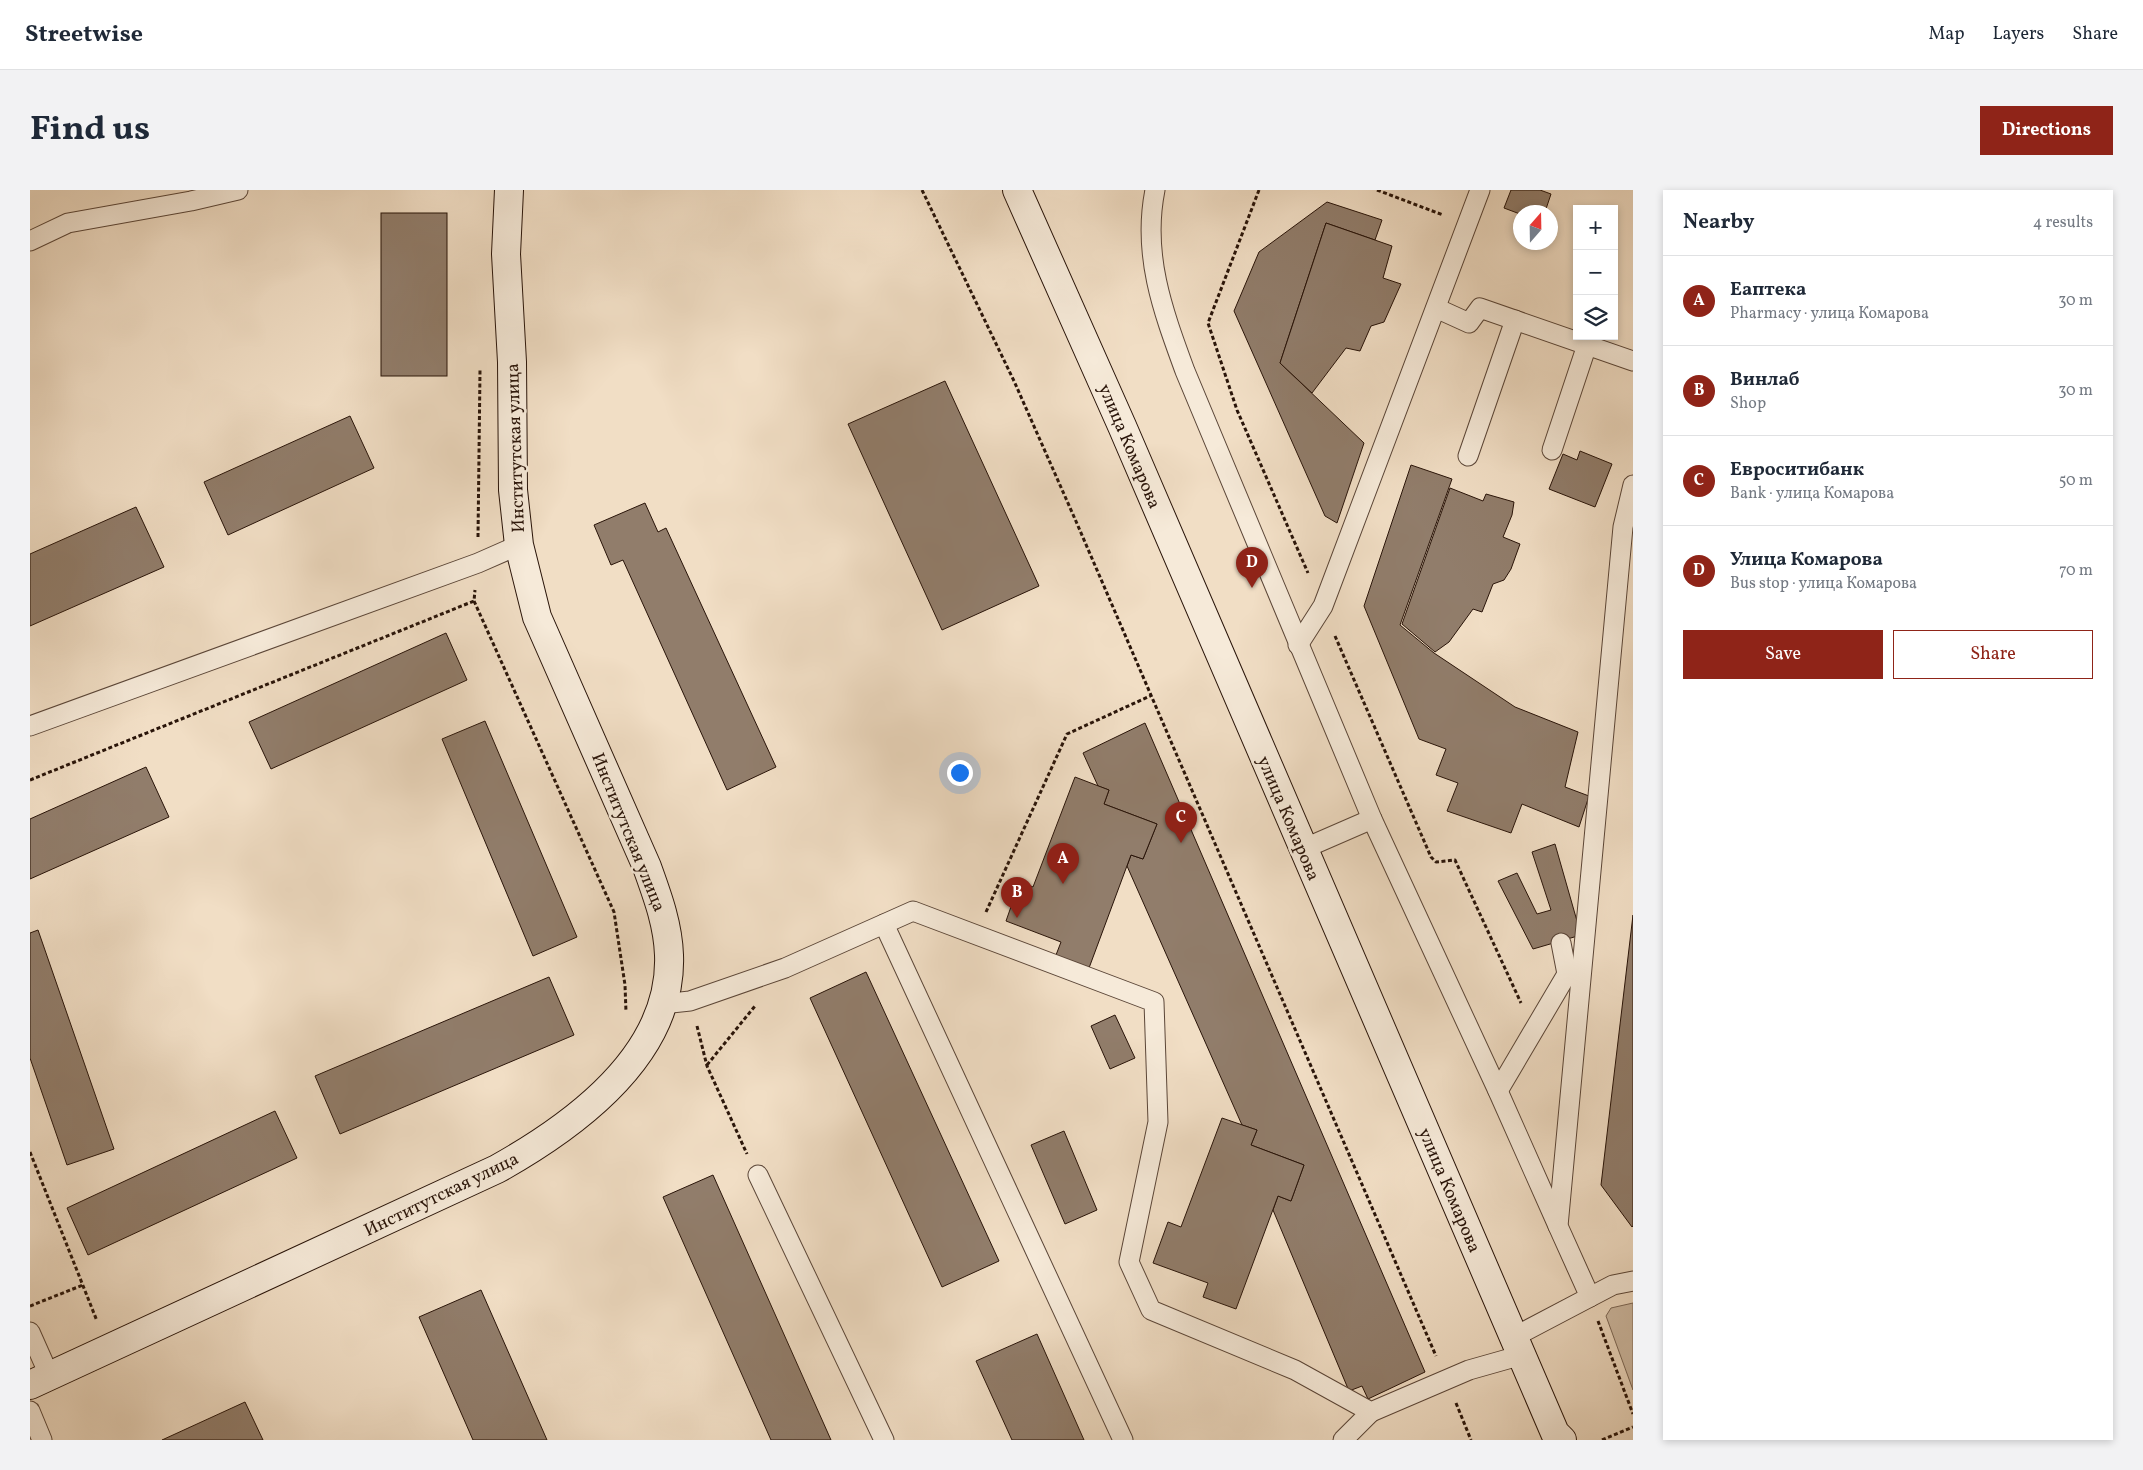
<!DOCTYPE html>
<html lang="en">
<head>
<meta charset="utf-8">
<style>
	:root { --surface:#fff; --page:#f2f2f3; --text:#1f2937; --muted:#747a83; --line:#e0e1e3; --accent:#8f2418 }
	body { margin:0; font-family:Vollkorn,serif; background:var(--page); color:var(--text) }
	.controls { position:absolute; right:15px; top:15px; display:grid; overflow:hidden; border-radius:0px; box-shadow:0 2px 8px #0003 }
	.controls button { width:45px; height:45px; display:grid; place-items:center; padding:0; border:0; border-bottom:1px solid var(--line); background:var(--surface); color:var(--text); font:25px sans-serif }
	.compass { position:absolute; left:1483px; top:15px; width:45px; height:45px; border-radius:50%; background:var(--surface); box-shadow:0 2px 8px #0003; rotate:20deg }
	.you { position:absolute; left:929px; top:582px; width:18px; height:18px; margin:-12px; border:4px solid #fff; border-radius:50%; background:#1a73e8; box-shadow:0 0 0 8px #1a73e833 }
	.badge { display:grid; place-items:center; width:32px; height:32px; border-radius:50%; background:var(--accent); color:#fff; font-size:16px; font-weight:700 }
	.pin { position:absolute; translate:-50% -41px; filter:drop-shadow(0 1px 2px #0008) }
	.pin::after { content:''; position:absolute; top:26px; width:18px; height:15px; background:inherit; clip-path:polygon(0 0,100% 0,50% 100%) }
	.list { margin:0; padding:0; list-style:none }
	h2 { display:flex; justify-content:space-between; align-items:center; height:65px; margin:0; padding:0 20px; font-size:21px }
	h2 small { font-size:16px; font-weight:400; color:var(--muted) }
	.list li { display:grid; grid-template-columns:32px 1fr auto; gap:15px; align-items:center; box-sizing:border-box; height:90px; padding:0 20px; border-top:1px solid var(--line) }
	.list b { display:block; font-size:19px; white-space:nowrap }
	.list p { margin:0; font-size:16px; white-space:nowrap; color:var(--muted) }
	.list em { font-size:16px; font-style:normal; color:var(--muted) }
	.actions { display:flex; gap:10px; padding:15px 20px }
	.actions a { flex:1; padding:11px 0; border:1px solid var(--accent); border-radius:0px; text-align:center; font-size:18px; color:var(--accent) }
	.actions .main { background:var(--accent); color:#fff }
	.icon { flex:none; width:28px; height:28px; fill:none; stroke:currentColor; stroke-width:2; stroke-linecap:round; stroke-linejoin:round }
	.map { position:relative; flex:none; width:1603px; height:1250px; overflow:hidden; border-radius:0px }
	header { display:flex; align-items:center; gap:30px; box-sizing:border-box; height:70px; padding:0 25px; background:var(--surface); border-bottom:1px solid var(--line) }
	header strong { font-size:24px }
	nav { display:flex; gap:28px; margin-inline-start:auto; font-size:18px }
	.intro { display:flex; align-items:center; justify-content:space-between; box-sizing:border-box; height:120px; padding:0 30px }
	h1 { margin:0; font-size:35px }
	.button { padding:12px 22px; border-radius:0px; background:var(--accent); color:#fff; font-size:18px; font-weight:700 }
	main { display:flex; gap:30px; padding:0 30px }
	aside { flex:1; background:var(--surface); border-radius:0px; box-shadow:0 2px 8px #0003 }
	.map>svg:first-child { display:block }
	.green { fill:#cfbca5; stroke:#7c6857 }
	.building { fill:#917d6b; stroke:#291409 }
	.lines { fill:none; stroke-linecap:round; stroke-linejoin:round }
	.lane-casing { stroke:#5b4638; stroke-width:21 }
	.secondary-casing { stroke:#291409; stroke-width:30 }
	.path { stroke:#291409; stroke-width:3; stroke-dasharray:4 2.5; stroke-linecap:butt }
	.lane { stroke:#f6ead9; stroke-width:19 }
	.secondary { stroke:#f6ead9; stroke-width:28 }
	.labels { text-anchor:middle; stroke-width:5; stroke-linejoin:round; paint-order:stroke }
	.street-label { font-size:18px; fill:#291409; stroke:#f6ead9 }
</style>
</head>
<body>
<header>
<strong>Streetwise</strong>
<nav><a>Map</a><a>Layers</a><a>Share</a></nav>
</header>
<div class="intro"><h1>Find us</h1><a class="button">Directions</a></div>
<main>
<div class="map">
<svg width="1603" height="1250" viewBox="0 0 1603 1250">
	<rect width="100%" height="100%" fill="#f1dec5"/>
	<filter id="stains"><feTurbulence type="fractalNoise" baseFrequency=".004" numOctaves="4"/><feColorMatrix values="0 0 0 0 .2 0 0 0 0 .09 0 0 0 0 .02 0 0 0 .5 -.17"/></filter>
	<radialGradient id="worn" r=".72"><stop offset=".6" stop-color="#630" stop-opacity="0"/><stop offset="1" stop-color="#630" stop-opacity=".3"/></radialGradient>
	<path class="green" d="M1603 1113V1200L1576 1126 1581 1118Z"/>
	<g class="building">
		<path d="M1481 0H1510L1521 4 1515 22 1490 24 1474 18Z"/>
		<path d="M1297 12 1352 30 1345 50 1296 33 1250 173 1334 253 1307 333 1295 326 1204 121 1229 62Z"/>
		<rect x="351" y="23" width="66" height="163"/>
		<path d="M1296 33 1362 56 1353 88 1371 94 1354 132 1341 136 1330 161 1316 158 1282 203 1250 173Z"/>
		<path d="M915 191 1009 396 912 440 818 234Z"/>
		<path d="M320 226 344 278 198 345 174 292Z"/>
		<path d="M1550 261 1582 274 1565 317 1519 299 1533 264 1547 270Z"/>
		<path d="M1381 275 1422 289 1370 435 1404 463 1485 517 1548 542 1535 597 1559 606 1549 637 1492 614 1481 643 1417 621 1428 593 1406 585 1416 559 1389 549 1334 416Z"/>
		<path d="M1420 298 1453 311 1456 304 1484 312 1482 325 1473 347 1490 354 1481 379 1474 390 1463 394 1452 422 1443 419 1419 452 1405 462 1372 434Z"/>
		<path d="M615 313 628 342 636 338 746 577 697 600 593 370 581 375 564 335Z"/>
		<path d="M106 317 134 377 0 436V364Z"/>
		<path d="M416 443 437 490 241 579 219 532Z"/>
		<path d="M455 531 547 747 503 766 412 549Z"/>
		<path d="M1115 533 1395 1182 1338 1209 1332 1196 1319 1201 1243 1020 1248 1006 1261 1011 1274 975 1221 955 1227 940 1212 935 1097 676 1101 665 1113 669 1127 634 1074 614 1079 600 1068 596 1053 563Z"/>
		<path d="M116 577 139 627 0 689V629Z"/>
		<path d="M1045 587 1079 600 1074 614 1127 634 1113 669 1101 665 1059 778 1026 765 1031 752 976 731 990 691 1003 697Z"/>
		<path d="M1525 654 1551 745 1503 759 1468 691 1487 683 1507 724 1521 720 1502 662Z"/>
		<path d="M1603 725V1036L1602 1037 1571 995Z"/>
		<path d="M8 740 84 959 37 975 0 868V743Z"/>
		<path d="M836 782 969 1071 912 1097 780 808Z"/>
		<path d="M519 787 544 845 310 944 285 886Z"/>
		<path d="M1085 825 1105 868 1080 879 1061 836Z"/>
		<path d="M245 921 267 968 58 1065 37 1018Z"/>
		<path d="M1192 928 1227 940 1221 955 1274 975 1261 1011 1248 1006 1206 1119 1173 1107 1178 1093 1123 1073 1138 1032 1151 1037Z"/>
		<path d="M1034 941 1067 1020 1035 1034 1001 955Z"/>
		<path d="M683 985 801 1250H741L633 1007Z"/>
		<path d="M451 1100 517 1250H443L389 1127Z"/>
		<path d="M1007 1144 1054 1250H982L946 1171Z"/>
		<path d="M215 1212 233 1250H132Z"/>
	</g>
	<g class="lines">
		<g class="lane-casing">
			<g id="lane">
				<path d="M1125 0C1112 65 1133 121 1155 181L1342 629 1468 901 1528 1036"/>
				<path d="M0 51 38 33 161 11 208 0"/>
				<path d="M1406 118 1439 133 1450 118 1603 171"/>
				<path d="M1522 260 1557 155"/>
				<path d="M1438 266 1485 130"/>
				<path d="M1268 455 1293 416 1450 0"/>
				<path d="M0 536 448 373 489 355"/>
				<path d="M1273 659 1342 629"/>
				<path d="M854 734 1093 1250"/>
				<path d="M632 814 660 811 755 778 883 721 1124 812 1128 932 1099 1072 1121 1120 1265 1180 1341 1222 1439 1180 1492 1165"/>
				<path d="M1468 901 1537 784 1531 753"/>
				<path d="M728 985 854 1250"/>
				<path d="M1560 1107 1583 1095 1603 1091"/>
				<path d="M0 1142 20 1187"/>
				<path d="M1484 1147 1560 1107 1528 1036 1593 337 1603 295"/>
				<path d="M0 1221 12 1250"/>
				<path d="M1313 1250 1341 1222"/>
			</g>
		</g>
		<g class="secondary-casing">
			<g id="secondary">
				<path d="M987 0 1092 236 1525 1243 1532 1250"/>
				<path d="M0 1195 467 979C544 936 643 864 639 765 638 734 627 705 617 677L507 427 489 355 483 300 482 172 476 64 479 0"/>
			</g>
		</g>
		<g class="path">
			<path d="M892 0 984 191 1045 329 1406 1166"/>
			<path d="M1229 0 1178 133 1207 220 1278 383"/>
			<path d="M1347 0 1413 25"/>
			<path d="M448 347 450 180"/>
			<path d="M444 411 584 722 595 795 596 822"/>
			<path d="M1305 446 1401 667 1406 672 1425 670 1491 813"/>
			<path d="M0 590 444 411 445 400"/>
			<path d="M956 722 1037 544 1120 506"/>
			<path d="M667 836 677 876 717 964"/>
			<path d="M677 875 725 816"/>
			<path d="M0 962 67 1131"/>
			<path d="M0 1116 53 1095"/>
			<path d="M1568 1131 1603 1224"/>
			<path d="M1426 1213 1441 1250"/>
			<path d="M1572 1250 1603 1237"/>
		</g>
		<use href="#lane" class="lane"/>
		<use href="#secondary" class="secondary"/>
	</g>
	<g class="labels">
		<g class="street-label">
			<text transform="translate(1100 256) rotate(67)" y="6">улица Комарова</text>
			<text transform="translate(485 258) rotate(-92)" y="6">Институтская улица</text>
			<text transform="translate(1259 628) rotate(67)" y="6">улица Комарова</text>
			<text transform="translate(599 642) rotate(68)" y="6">Институтская улица</text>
			<text transform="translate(1420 1000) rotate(67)" y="6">улица Комарова</text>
			<text transform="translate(411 1004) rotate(-26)" y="6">Институтская улица</text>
		</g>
	</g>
	<rect width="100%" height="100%" filter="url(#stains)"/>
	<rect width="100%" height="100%" fill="url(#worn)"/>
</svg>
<div class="controls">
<button>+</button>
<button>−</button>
<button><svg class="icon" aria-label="layers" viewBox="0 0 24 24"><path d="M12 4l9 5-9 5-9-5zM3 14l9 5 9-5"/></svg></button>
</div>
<svg class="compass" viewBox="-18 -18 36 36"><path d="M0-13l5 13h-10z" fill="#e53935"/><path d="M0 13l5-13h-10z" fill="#747a83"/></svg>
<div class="you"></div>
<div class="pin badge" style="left:1033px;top:694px">A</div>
<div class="pin badge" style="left:987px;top:728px">B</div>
<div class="pin badge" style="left:1151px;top:653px">C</div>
<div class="pin badge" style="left:1222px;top:398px">D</div>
</div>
<aside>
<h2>Nearby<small>4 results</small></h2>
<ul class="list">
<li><span class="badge">A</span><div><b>Еаптека</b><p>Pharmacy · улица Комарова</p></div><em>30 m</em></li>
<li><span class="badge">B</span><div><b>Винлаб</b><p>Shop</p></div><em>30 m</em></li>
<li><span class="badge">C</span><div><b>Евроситибанк</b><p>Bank · улица Комарова</p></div><em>50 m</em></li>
<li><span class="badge">D</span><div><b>Улица Комарова</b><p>Bus stop · улица Комарова</p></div><em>70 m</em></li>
</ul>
<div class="actions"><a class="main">Save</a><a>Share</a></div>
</aside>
</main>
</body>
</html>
